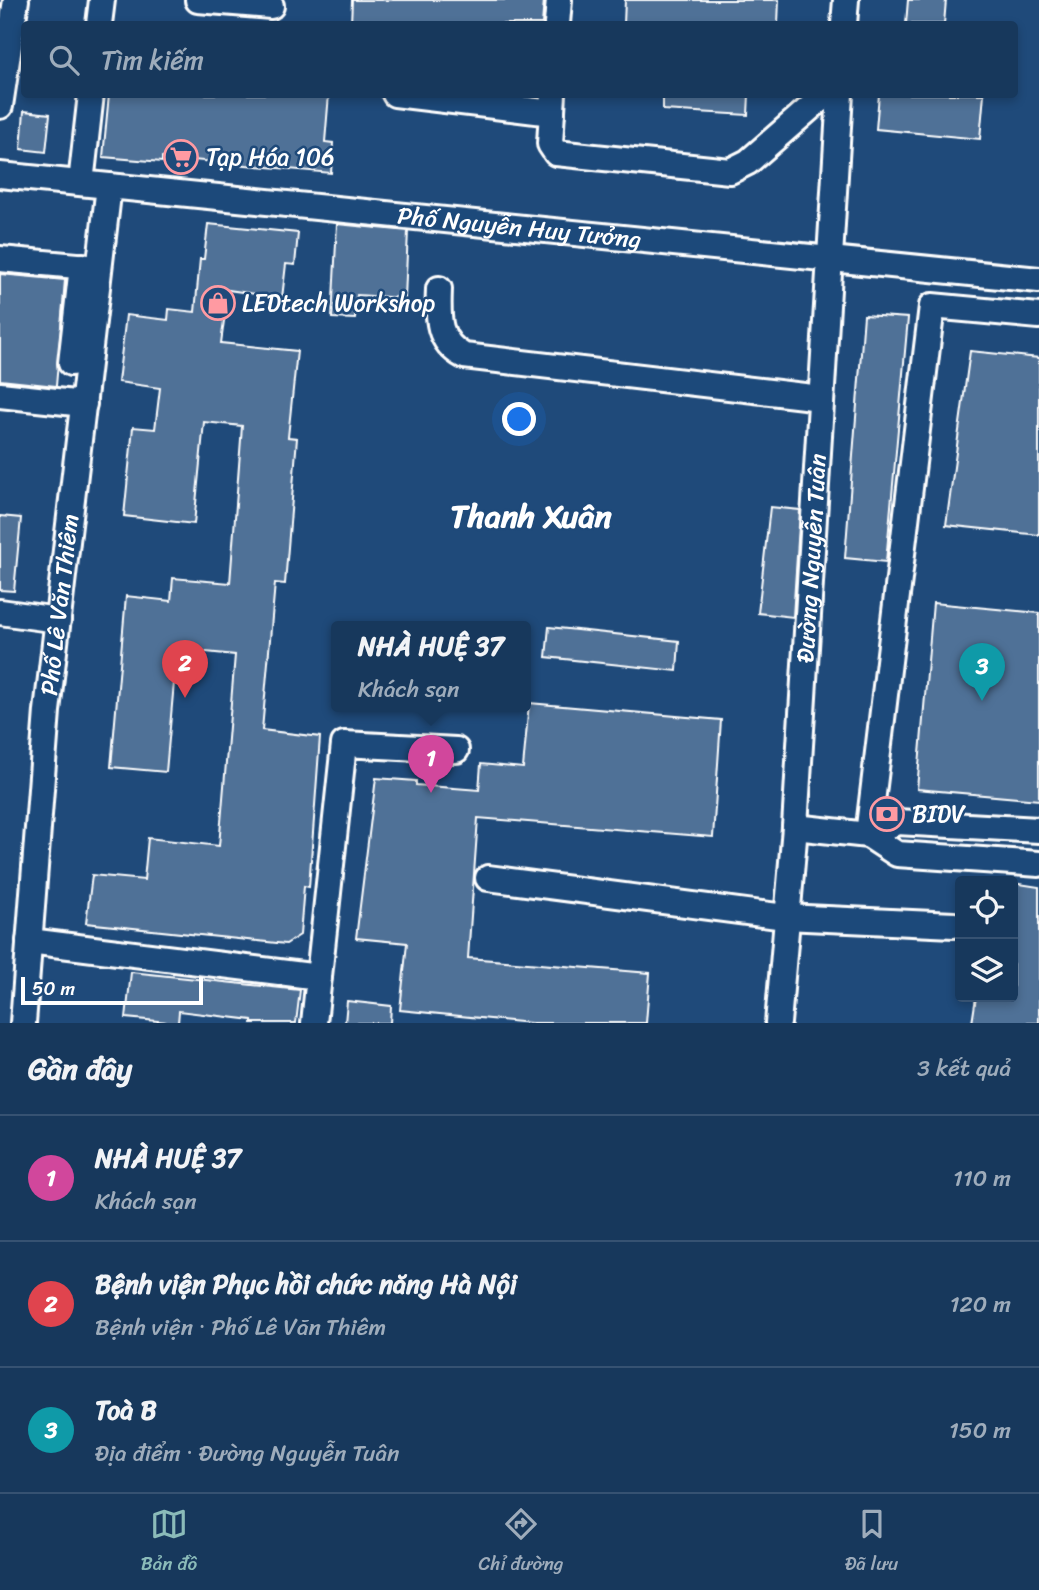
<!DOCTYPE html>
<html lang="vi">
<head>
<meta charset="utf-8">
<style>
	:root { --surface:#17385c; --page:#203f62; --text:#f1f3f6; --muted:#9eacbb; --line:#365272; --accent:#8bbbb9 }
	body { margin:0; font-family:Sriracha,sans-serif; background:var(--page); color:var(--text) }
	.controls { position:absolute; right:21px; bottom:21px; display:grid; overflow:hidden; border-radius:7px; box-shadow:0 4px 10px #0003 }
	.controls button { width:63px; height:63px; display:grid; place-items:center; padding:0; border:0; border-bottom:2px solid var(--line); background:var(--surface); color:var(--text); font:35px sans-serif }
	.scale { position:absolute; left:21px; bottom:18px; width:182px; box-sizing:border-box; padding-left:7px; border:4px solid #fff; border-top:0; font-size:19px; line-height:24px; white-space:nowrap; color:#fff; -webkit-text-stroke:5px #1f4a7a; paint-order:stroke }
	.you { position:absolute; left:520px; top:420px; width:24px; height:24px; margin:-18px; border:5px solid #fff; border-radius:50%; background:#1a73e8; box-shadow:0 0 0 10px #1a73e833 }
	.badge { display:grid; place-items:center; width:46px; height:46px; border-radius:50%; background:var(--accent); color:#fff; font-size:23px; font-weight:700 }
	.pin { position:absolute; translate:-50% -58px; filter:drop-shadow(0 2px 4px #0008) }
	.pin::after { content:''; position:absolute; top:37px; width:24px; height:21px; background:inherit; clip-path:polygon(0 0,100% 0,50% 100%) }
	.popup { position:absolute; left:331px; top:621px; width:200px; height:91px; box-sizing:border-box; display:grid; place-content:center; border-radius:7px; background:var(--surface); filter:drop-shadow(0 2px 5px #0005); font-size:23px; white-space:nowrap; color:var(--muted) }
	.popup b { font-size:26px; color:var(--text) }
	.popup::after { content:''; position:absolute; left:50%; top:100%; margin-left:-14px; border:14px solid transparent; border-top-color:var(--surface) }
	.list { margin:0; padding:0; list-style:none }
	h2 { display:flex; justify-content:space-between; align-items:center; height:91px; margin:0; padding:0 28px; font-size:30px }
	h2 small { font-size:23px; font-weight:400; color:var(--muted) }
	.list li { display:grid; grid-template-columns:46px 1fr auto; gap:21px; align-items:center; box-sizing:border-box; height:126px; padding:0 28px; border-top:2px solid var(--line) }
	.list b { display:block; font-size:26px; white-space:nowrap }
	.list p { margin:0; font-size:23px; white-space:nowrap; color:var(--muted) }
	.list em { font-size:23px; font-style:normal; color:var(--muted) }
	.icon { flex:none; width:38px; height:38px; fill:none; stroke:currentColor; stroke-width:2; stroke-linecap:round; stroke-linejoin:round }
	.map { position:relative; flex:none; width:1039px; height:1023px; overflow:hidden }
	.search { position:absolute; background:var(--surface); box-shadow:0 4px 10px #0003; left:21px; right:21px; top:21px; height:77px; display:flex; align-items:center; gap:18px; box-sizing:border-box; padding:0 24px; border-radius:7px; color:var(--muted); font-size:26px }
	.sheet { height:469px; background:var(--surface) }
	nav { display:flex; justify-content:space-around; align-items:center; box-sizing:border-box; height:98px; border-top:2px solid var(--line); background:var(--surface); font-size:19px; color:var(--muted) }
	nav a { display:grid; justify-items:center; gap:4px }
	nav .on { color:var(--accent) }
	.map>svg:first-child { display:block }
	.building { fill:#507197; stroke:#fff; stroke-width:2 }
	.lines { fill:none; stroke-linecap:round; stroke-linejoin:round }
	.minor-casing { stroke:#fff; stroke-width:30 }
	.minor { stroke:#1f4a7a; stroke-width:24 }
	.labels { text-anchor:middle; stroke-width:5; stroke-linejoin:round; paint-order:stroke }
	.poi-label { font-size:24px; fill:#fff; stroke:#1f4a7a; text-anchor:start }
	.street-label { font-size:24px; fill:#fff; stroke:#1f4a7a }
	.district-label { font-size:32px; font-weight:bold; fill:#fff; stroke:#1f4a7a }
</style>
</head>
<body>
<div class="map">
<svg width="1039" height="1023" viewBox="0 0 1039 1023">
	<rect width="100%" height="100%" fill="#1f4a7a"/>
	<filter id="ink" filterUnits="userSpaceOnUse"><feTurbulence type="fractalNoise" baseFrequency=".0143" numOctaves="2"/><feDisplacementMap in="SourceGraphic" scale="14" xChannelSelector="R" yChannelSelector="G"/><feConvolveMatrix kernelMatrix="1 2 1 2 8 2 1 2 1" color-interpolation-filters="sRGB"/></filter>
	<g filter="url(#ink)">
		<g class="building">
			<path d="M352 0H544L542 24H351Z"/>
			<path d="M625 0H779L778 24H624Z"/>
			<path d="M908 0H946L944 24H906Z"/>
			<path d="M109 94H329L325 142 333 143 331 173 162 157V162L103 157Z"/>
			<path d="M663 94H749L748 115 663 110Z"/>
			<path d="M879 94H984L980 139 876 129Z"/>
			<path d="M24 111 50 114 46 152 21 149Z"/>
			<path d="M208 224 298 233 295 265 286 264 282 298 228 290 221 343 297 351 288 437 297 438 285 584 275 583 262 730 320 737 309 887 304 886 300 935 286 944 86 923 92 875 144 880 148 838 219 846 235 655 177 649 166 772 111 767 126 596 171 601 173 578 230 583 242 426 204 422 194 524 124 516 133 427 155 429 160 388 118 382 126 315 168 320 169 309 195 312 200 259H204Z"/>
			<path d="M337 224 408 231 405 298 357 295 355 319 332 318Z"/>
			<path d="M0 274 65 280 56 386 0 380Z"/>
			<path d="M864 315 908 318 886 562 845 558Z"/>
			<path d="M970 351 1039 358V535L946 525Z"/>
			<path d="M770 507 800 510 793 617 758 613Z"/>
			<path d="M0 516 21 518 14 591 0 590Z"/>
			<path d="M933 603 1039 613V800L917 789Z"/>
			<path d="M549 627 679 641 677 671 546 657Z"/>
			<path d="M529 703 721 720 713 837 478 818 468 958 650 973 646 1023H531L400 1010 407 943 356 938 376 778 416 781V785L479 790 481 764 523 768Z"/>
			<path d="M1013 883 1039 887V1023H972L976 997H1013Z"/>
			<path d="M131 972 300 990 296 1023H252V1020L179 1011 178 1023 126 1018Z"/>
			<path d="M347 1001 391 1006 390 1023H345Z"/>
		</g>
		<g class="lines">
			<g class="minor-casing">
				<g id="minor">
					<path d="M198 0 271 6"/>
					<path d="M99 24 102 0"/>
					<path d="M557 24 559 0"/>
					<path d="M844 24 846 0"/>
					<path d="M395 94 552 113"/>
					<path d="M553 94 550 144 556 153 730 171 748 162 826 94"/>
					<path d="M0 106 16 0"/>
					<path id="s1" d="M0 175 1039 280"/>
					<path d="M81 183 91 94"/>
					<path d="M0 259 99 268"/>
					<path d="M439 289C438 316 436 341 464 356L821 398"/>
					<path d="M71 363 82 266"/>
					<path d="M0 395 84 404"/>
					<path d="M0 612 58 620"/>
					<path d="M795 827 868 835 897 854 1039 864"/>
					<path d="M868 835 932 306 1039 316"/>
					<path d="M868 835 897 822 1039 830"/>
					<path d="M488 878 785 917 954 925"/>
					<path d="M29 941 319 977"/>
					<path id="s2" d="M23 1023 47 711 109 186"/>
					<path d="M314 1023 344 744 456 750"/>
					<path id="s3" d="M778 1023 795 827 840 94"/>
				</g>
			</g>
			<use href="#minor" class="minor"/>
		</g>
	</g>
	<defs>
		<g id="supermarket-ring" transform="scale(1.75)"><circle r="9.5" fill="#1f4a7a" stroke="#ff9aa2" stroke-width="1.5"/><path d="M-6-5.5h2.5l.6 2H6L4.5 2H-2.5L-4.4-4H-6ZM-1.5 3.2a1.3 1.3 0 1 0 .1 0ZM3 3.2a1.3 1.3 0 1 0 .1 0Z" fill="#ff9aa2"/></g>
		<g id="shop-ring" transform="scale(1.75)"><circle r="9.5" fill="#1f4a7a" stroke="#ff9aa2" stroke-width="1.5"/><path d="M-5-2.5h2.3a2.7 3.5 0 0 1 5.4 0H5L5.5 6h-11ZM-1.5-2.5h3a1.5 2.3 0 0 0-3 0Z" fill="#ff9aa2"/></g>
		<g id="bank-ring" transform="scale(1.75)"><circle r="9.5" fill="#1f4a7a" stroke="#ff9aa2" stroke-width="1.5"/><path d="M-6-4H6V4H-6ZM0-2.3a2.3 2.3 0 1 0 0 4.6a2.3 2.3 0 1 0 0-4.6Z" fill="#ff9aa2"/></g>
	</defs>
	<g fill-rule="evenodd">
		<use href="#supermarket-ring" x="181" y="157"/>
		<use href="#shop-ring" x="218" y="303"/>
		<use href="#bank-ring" x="887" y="814"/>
	</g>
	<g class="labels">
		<g class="poi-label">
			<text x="206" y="165">Tạp Hóa 106</text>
			<text x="242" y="311">LEDtech Workshop</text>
			<text x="912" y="822">BIDV</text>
		</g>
		<g class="street-label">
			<text dy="8" stroke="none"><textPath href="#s1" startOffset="522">Phố Nguyễn Huy Tưởng</textPath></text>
			<text dy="8" stroke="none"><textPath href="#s3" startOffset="466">Đường Nguyễn Tuân</textPath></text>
			<text dy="8" stroke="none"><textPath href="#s2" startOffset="420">Phố Lê Văn Thiêm</textPath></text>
		</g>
		<g class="district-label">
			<text x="531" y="527">Thanh Xuân</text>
		</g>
	</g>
</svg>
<div class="controls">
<button><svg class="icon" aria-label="locate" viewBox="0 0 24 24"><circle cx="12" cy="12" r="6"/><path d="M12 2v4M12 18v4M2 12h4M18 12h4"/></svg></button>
<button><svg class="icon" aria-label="layers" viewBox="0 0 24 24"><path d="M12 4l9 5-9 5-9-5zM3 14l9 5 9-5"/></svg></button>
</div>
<div class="scale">50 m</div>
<div class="you"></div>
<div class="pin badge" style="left:431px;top:793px;background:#d1479c">1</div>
<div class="popup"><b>NHÀ HUỆ 37</b>Khách sạn</div>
<div class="pin badge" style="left:185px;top:698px;background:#e0444e">2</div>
<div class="pin badge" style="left:982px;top:701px;background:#0f9aa8">3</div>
<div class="search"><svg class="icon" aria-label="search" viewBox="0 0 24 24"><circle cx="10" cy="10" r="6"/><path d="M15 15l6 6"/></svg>Tìm kiếm</div>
</div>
<section class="sheet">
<h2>Gần đây<small>3 kết quả</small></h2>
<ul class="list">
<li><span class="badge" style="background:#d1479c">1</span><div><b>NHÀ HUỆ 37</b><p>Khách sạn</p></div><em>110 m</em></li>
<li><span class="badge" style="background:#e0444e">2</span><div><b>Bệnh viện Phục hồi chức năng Hà Nội</b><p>Bệnh viện · Phố Lê Văn Thiêm</p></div><em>120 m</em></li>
<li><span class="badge" style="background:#0f9aa8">3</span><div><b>Toà B</b><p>Địa điểm · Đường Nguyễn Tuân</p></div><em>150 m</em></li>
</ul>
</section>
<nav>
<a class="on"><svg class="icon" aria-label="map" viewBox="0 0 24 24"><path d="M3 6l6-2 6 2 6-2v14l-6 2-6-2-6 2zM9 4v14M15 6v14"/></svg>Bản đồ</a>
<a><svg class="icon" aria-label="directions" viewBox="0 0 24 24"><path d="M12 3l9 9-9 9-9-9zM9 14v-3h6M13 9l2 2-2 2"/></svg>Chỉ đường</a>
<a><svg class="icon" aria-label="saved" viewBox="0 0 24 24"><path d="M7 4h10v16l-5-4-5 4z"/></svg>Đã lưu</a>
</nav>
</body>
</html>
